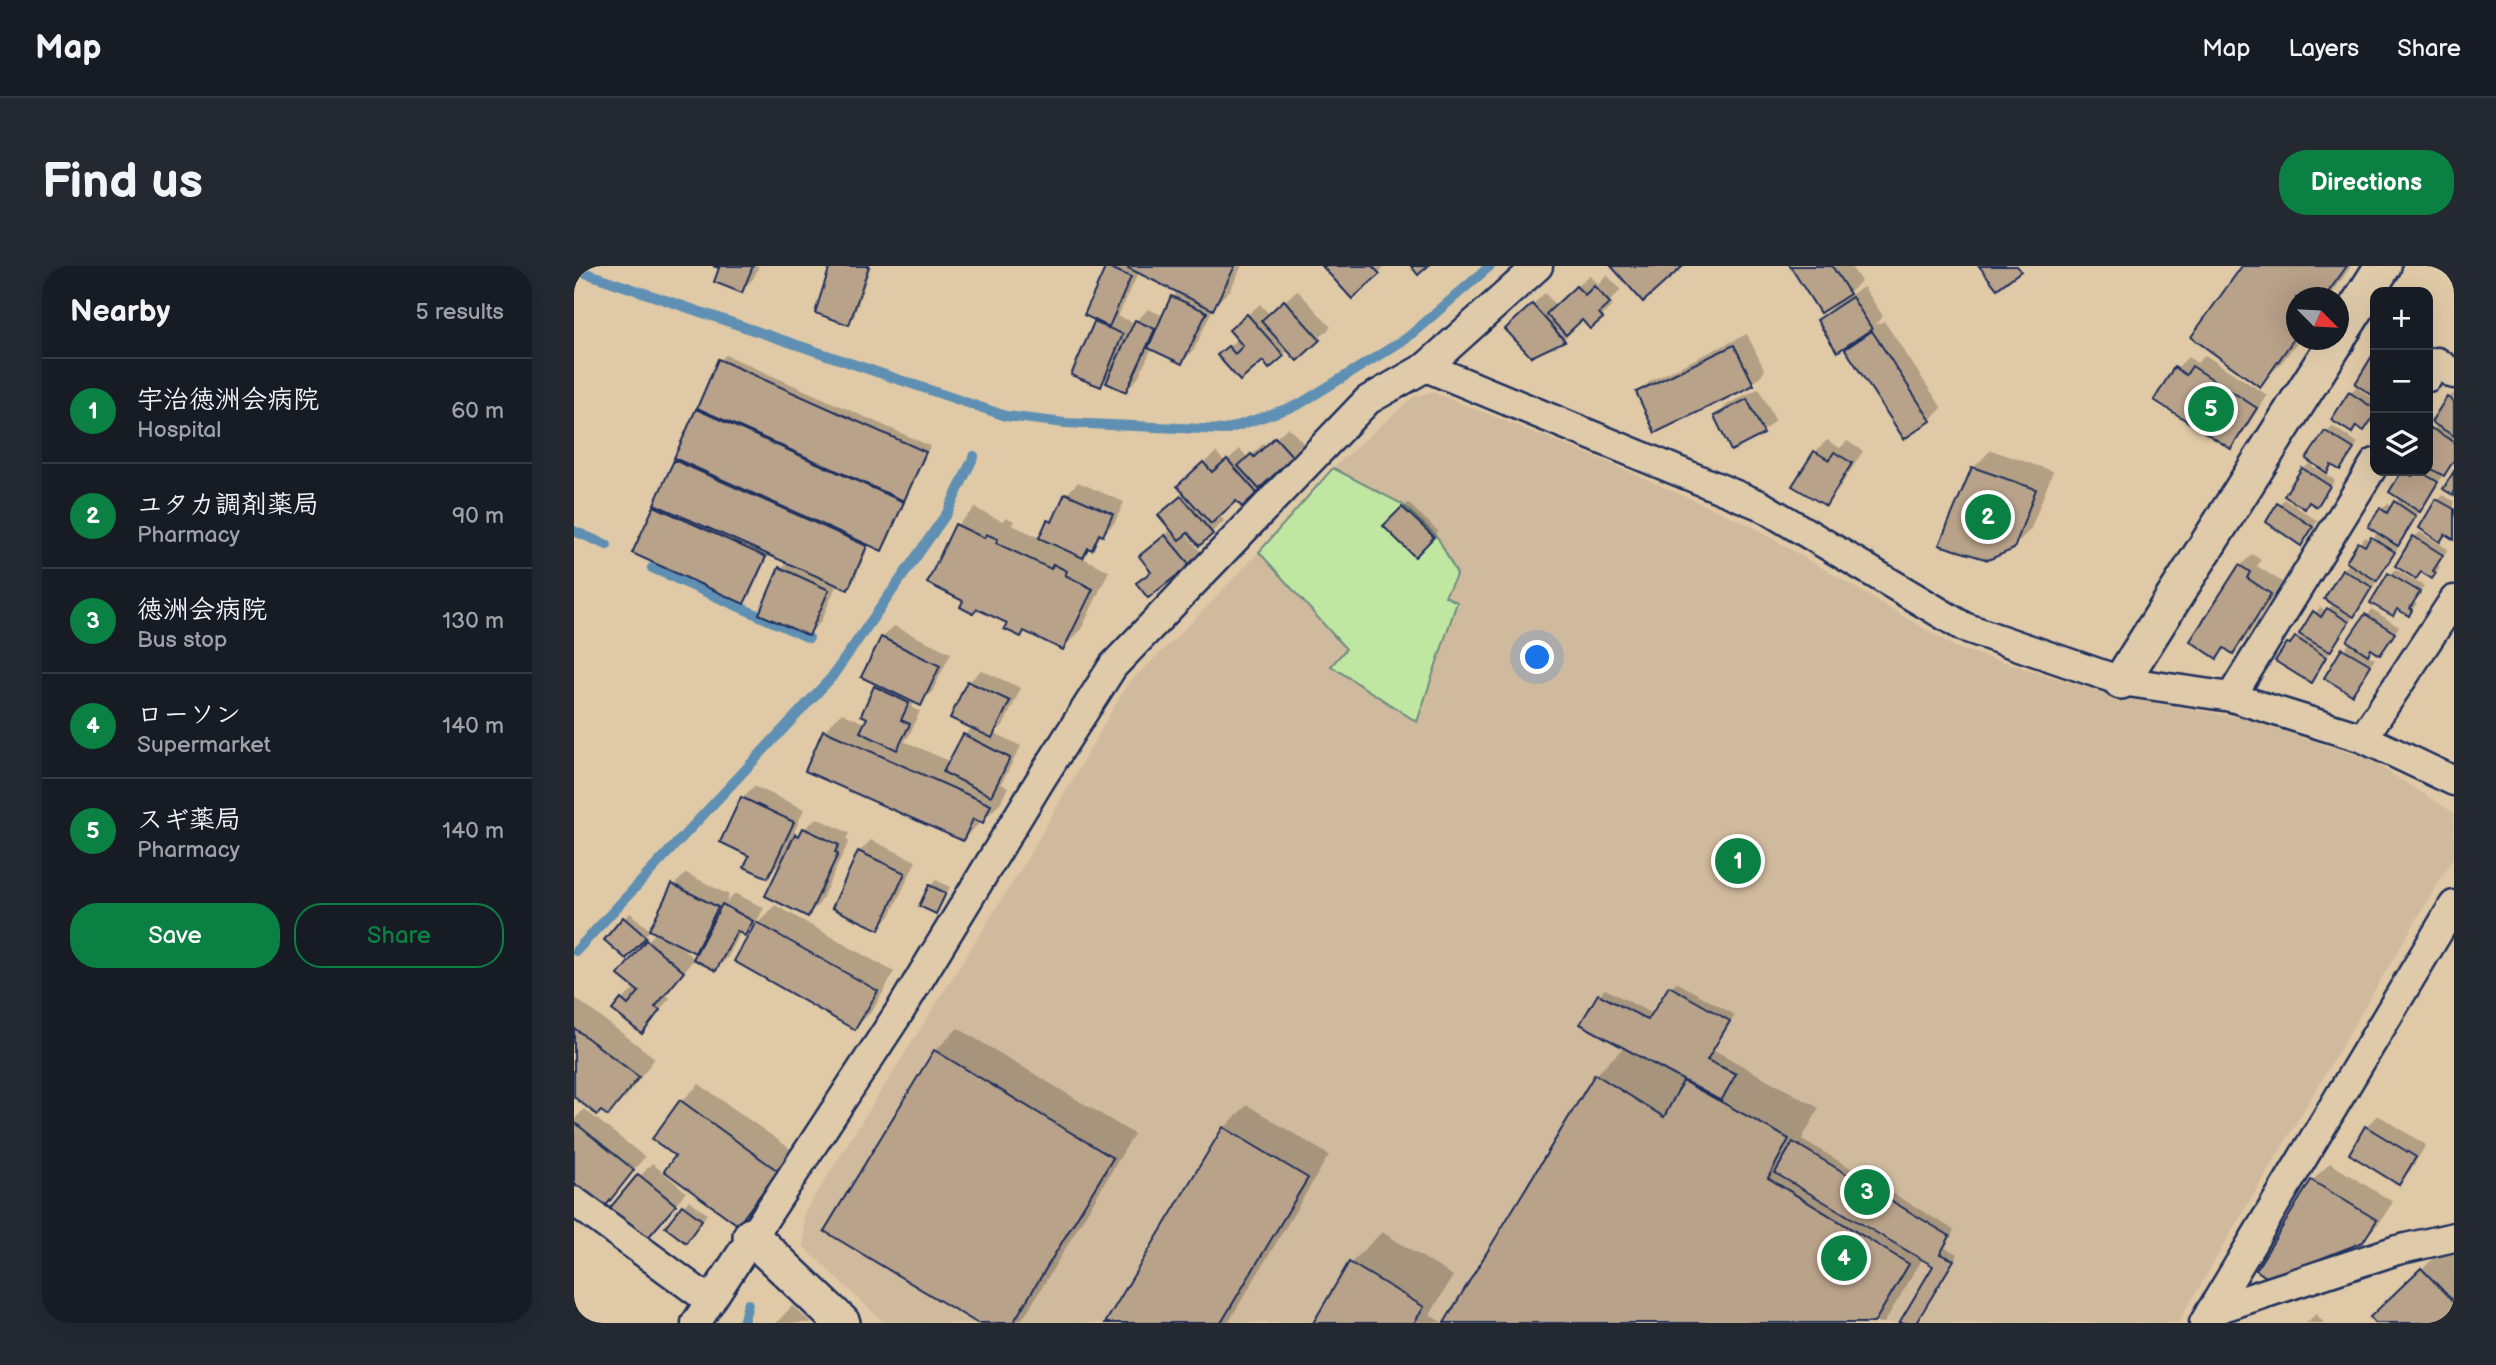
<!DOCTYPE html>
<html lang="en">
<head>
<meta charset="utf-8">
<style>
	:root { --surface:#171b24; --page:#242831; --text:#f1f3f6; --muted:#9ea1a6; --line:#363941; --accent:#0b8043 }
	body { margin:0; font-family:"Balsamiq Sans","Klee One",sans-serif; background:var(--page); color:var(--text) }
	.controls { position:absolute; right:21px; top:21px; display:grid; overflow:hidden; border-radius:14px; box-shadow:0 7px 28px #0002 }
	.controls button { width:63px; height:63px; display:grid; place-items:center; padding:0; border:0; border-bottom:2px solid var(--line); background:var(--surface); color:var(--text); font:35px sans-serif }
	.compass { position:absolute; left:1712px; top:21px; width:63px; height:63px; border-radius:50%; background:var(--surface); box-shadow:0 7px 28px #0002; rotate:114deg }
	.you { position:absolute; left:964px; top:392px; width:24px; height:24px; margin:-18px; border:5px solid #fff; border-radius:50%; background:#1a73e8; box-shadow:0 0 0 10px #1a73e833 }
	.badge { display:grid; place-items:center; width:46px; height:46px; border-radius:50%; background:var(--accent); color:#fff; font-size:23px; font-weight:700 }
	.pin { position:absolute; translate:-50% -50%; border:4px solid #fff; box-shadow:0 2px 7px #0006 }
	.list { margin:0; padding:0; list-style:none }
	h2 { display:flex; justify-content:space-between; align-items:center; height:91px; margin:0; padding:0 28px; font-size:30px }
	h2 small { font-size:23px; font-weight:400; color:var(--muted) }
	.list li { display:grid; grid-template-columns:46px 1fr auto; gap:21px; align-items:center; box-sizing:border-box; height:105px; padding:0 28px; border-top:2px solid var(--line) }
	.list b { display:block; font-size:26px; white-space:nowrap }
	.list p { margin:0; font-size:23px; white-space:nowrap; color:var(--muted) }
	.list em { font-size:23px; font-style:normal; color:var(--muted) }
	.actions { display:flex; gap:14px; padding:21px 28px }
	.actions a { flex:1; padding:16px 0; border:2px solid var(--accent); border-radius:28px; text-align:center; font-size:24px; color:var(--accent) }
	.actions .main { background:var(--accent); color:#fff }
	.icon { flex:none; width:38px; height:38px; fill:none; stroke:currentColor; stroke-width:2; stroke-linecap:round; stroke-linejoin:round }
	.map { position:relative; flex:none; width:1880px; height:1057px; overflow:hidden; border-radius:28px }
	header { display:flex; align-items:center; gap:42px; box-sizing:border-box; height:98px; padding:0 35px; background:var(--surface); border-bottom:2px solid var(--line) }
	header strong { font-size:33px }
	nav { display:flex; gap:38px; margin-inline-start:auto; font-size:24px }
	.intro { display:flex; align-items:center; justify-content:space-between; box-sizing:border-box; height:168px; padding:0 42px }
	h1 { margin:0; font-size:49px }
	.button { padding:18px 32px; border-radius:28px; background:var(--accent); color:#fff; font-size:24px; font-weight:700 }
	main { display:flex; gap:42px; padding:0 42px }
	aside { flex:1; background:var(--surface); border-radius:28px; box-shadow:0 7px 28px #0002 }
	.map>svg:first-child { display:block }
	.built { fill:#d0ba9d }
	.green { fill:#c0e7a2; stroke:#6e8b80; stroke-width:2 }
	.shadow { fill:#0003; fill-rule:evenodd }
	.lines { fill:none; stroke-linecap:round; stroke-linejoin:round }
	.stream { stroke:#5e90b3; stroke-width:10 }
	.building { fill:#b9a28a; stroke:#1b2f5e; stroke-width:2 }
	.minor-casing { stroke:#1b2f5e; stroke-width:33 }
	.tertiary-casing { stroke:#1b2f5e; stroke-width:40 }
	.minor { stroke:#dfcbaa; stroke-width:28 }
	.tertiary { stroke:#dfcbaa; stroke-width:35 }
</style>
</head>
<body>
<header>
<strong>Map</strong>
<nav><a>Map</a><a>Layers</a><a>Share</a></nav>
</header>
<div class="intro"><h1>Find us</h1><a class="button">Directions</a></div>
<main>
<aside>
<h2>Nearby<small>5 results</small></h2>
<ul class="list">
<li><span class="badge">1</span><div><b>宇治徳洲会病院</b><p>Hospital</p></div><em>60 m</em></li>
<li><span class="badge">2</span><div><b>ユタカ調剤薬局</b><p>Pharmacy</p></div><em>90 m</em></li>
<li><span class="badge">3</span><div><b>徳洲会病院</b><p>Bus stop</p></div><em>130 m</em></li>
<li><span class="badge">4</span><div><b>ローソン</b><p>Supermarket</p></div><em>140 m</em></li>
<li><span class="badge">5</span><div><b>スギ薬局</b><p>Pharmacy</p></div><em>140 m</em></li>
</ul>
<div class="actions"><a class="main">Save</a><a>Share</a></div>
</aside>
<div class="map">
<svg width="1880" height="1057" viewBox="0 0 1880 1057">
	<rect width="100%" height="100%" fill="#e0c9a6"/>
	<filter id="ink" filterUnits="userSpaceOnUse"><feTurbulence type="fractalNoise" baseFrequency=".0143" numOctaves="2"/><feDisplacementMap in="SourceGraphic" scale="14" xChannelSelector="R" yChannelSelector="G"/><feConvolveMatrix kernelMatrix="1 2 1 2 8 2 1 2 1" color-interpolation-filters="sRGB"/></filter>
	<g filter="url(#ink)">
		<path class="built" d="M859 126 1029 194 1174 258 1383 382 1554 433 1664 451 1792 492 1880 547V590L1604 1057H310L230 981V947L449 600 552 420 620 354 685 286 772 384 757 400 843 456 883 335 871 330 828 238 759 202 840 130Z"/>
		<path class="green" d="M759 202 828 238 864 272 883 308 871 330 883 336 843 456 757 400 772 383 685 286Z"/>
		<g class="shadow">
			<path d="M144 0H185L179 13 167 25Z"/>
			<path d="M258 0H297L280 51 274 57Z"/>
			<path d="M535 0H668L656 24 640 40 620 84 608 96 578 82 564 112 552 124 537 108 526 119 521 57 525 54ZM565 6 604 25 599 31 590 50 574 43 561 57 544 50Z"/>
			<path d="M750 0H812L804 7Z"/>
			<path d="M1218 0H1277L1287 15 1270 32 1290 21 1309 50 1301 59 1310 55 1368 142 1356 154 1330 171 1271 79 1245 54 1262 37Z"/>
			<path d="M1670 0H1777L1755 32H1722V74H1725L1708 96 1686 119Z"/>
			<path d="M1015 9 1024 19 1033 9 1047 24 1036 35 1039 39 1016 61 1008 52 990 74 957 89 945 51 971 27 982 40Z"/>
			<path d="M723 24 757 61 723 92 715 83 709 89 689 93 646 89 664 72 669 53 686 38 696 49Z"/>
			<path d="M1173 68 1191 105 1179 117 1064 127 1076 115Z"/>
			<path d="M152 89 356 180 313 277 308 283 296 278 279 317 273 322 263 318 247 356 235 367 207 302 214 296 195 287 176 330 170 336 81 241 146 94Z"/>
			<path d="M1631 89 1693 129 1668 169 1656 180 1602 103 1614 91 1623 97Z"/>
			<path d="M1782 121 1801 134V148L1790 163 1783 159 1777 165 1776 127Z"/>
			<path d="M1185 122 1201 154 1189 166 1158 182 1142 150 1154 138Z"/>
			<path d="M1880 127V197L1868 210 1829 272 1823 278 1825 280 1808 308 1736 415 1715 378 1728 366 1746 341 1753 345 1760 337 1769 304 1776 297 1786 277 1791 271 1797 274 1804 266 1807 243 1813 238 1818 241 1826 231 1817 226 1830 205H1854V171L1864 158 1874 132Z"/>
			<path d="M1758 160 1784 177 1766 202 1759 198 1753 204 1735 193Z"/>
			<path d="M714 161 730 178 682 226 662 233 645 248 650 255 625 278 614 264 611 267 627 286 615 298 565 317 578 304 567 290 598 263V238L611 227 617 208 642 186 651 196 666 183 674 192 690 177 692 181Z"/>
			<path d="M1253 174 1266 182 1273 175 1289 185 1263 226 1251 238 1241 186Z"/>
			<path d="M1417 184 1479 205 1457 263 1439 281 1399 202Z"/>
			<path d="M1735 198 1761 214 1743 238 1737 234 1730 241 1729 203Z"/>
			<path d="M504 216 550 236 541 256 507 291 535 305 507 364 489 382 452 364 447 369 435 356 392 334 383 259 401 242 428 255 432 251 440 255 438 259 467 272 475 255 485 245 493 228Z"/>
			<path d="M1869 229 1880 235V272L1872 267 1866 273 1864 234Z"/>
			<path d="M1710 233 1744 255 1727 277 1705 239Z"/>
			<path d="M834 237 864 265 841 288 812 260Z"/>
			<path d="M1846 266 1874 283 1864 299 1866 301 1858 311 1849 305 1842 311 1840 271Z"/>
			<path d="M1678 288 1687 294 1683 300 1708 316 1671 374 1659 386 1652 382 1643 391 1666 300Z"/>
			<path d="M1821 303 1850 320 1840 336 1843 338 1834 347 1825 341 1819 348 1816 308Z"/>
			<path d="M1798 343 1825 361 1806 387 1798 382 1792 388 1801 393 1778 427 1752 412Z"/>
			<path d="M320 360 377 387 358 426 346 437 341 435 338 442 346 445 335 470 330 475 377 496 390 469 399 461 378 451 395 416 407 404 447 422 430 458 421 467 447 480 427 518 434 521 426 538 389 573 250 465 268 447 292 458 302 421 305 418 289 410 308 372Z"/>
			<path d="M180 520 230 543 217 574 243 552 275 567 272 574 275 575 246 637 234 649 210 594 193 610 178 589 168 532Z"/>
			<path d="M297 574 342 595 316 650 304 662 285 586Z"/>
			<path d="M112 607 155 629 152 637 161 627 190 642 183 655 171 667 167 665 154 691 142 703 121 692 92 728 96 732 68 765 48 734 62 721 73 675 83 666 78 663 100 619ZM103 676 124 687 121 693 102 677Z"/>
			<path d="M362 614 376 621 367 640 362 646 356 620Z"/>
			<path d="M201 639 320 706 299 744 281 762 162 694 184 657Z"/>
			<path d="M56 647 76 664 57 685 50 653Z"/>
			<path d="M1102 716 1161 749 1140 784 1245 842 1228 873 1380 964 1371 982 1384 988 1342 1057H1327L1361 999 1349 992 1310 1057H872L1022 809 1051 780 1025 729 1031 723 1079 748Z"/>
			<path d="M0 731 81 792 52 831 34 848 0 829Z"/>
			<path d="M384 762 560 868 452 1048 443 1057H406L361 785Z"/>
			<path d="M125 818 221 886 182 940 164 957 103 890 108 835Z"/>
			<path d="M673 839 755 889 654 1057H533L650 862Z"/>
			<path d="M10 843 71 891 30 939 0 915V854Z"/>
			<path d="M1804 849 1852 879 1836 905 1824 917 1792 861Z"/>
			<path d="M78 897 112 926 72 972 37 943Z"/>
			<path d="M1756 897 1819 936 1806 956 1788 975 1738 915Z"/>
			<path d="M115 934 133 948 117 969 93 961Z"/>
			<path d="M808 966 879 1010 856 1049 869 1057H741L777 997Z"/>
			<path d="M1871 981 1880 990V1057H1804L1821 1029Z"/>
			<path d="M218 1040 238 1057H202Z"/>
			<path d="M1742 1048 1750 1057H1732Z"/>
		</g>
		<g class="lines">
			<g class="stream">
				<path d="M0 3 432 150 491 157 651 164 724 139 833 72 916 0"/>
				<path d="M0 265 33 279"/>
				<path d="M78 302 235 372"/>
				<path d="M2 685 257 412 373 247 400 190"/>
				<path d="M169 1057 174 1038"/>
			</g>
		</g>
		<g class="building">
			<path d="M139 0H179L168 27 140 16 145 2Z"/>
			<path d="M256 0H295L275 59 241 47Z"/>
			<path d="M532 0 557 11 535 61 510 49Z"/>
			<path d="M555 0H661L639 44 554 2Z"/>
			<path d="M748 0H798L806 8 778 33Z"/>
			<path d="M837 0H854L844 9Z"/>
			<path d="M1037 0H1109L1069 36Z"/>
			<path d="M1216 0H1258L1276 28 1246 47Z"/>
			<path d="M1405 0H1443L1447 5 1423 23Z"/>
			<path d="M1668 0H1773L1750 32H1722V70L1686 121 1617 71Z"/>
			<path d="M1002 20 1011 29 1020 20 1036 37 1025 47 1029 52 1016 63 1008 54 992 69 972 48Z"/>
			<path d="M597 30 633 46 608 98 574 82Z"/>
			<path d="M1278 31 1298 63 1263 86 1243 54Z"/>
			<path d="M710 34 746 74 723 95 687 55Z"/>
			<path d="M958 38 991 75 957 91 931 63Z"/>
			<path d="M673 48 710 90 695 103 689 95 666 115 643 89 654 80 661 88 669 80 655 64Z"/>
			<path d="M561 54 581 63 552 126 532 117Z"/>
			<path d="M520 56 549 68 527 121 497 109Z"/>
			<path d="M1298 65 1357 155 1330 173 1271 83Z"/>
			<path d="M1160 79 1180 119 1081 167 1062 126Z"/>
			<path d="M1798 90 1801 92V131L1781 118Z"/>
			<path d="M144 93 352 186 330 235 123 142Z"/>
			<path d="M1618 100 1683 142 1657 183 1580 134 1600 101 1612 109Z"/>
			<path d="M1775 126 1801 143V148L1790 165 1782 160 1778 167 1757 154Z"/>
			<path d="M1873 131 1880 136V170L1857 156Z"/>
			<path d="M1173 133 1190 168 1157 185 1140 150Z"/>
			<path d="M122 143 330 236 308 285 100 192Z"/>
			<path d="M1857 162 1880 176V194L1870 210 1854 201V168Z"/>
			<path d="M1751 165 1780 183 1766 204 1757 199 1753 207 1732 193Z"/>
			<path d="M701 171 719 191 685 223 664 200 677 188 680 191Z"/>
			<path d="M1240 185 1255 194 1260 186 1278 197 1252 240 1218 220Z"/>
			<path d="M653 193 683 227 668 241 662 235 637 258 603 220 629 196 638 206Z"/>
			<path d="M100 194 293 280 274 324 80 238Z"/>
			<path d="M1398 201 1462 223 1440 283 1414 294 1365 279Z"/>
			<path d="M1728 202 1756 220 1743 241 1735 236 1731 243 1710 230Z"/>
			<path d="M1828 205 1838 210 1842 205H1845L1864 216 1846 246 1815 226Z"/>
			<path d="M1880 205V230L1869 223Z"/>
			<path d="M491 227 539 248 529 270 525 268 518 284 514 282 509 292 465 272 473 254 478 256Z"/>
			<path d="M607 230 639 268 625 280 614 267 605 274 584 249Z"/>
			<path d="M1862 233 1880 243V274L1871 268 1866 276 1845 262Z"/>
			<path d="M1820 235 1842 250 1824 280 1794 261 1806 242 1813 247Z"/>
			<path d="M1703 237 1739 261 1727 280 1692 256Z"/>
			<path d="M80 240 192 291 170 338 58 287Z"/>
			<path d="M828 241 860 271 841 291 809 260Z"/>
			<path d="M381 258 410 272 412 268 424 273 422 277 477 303 479 298 493 305 491 309 519 323 489 384 450 365 447 371 430 363 433 357 403 343 399 348 386 341 389 335 353 317Z"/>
			<path d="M591 269 616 299 574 332 562 317 577 306 565 290Z"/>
			<path d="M1839 270 1869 289 1859 305 1862 307 1858 313 1847 306 1842 313 1821 300Z"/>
			<path d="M1797 271 1821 286 1803 315 1772 296 1784 276 1791 280Z"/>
			<path d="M1665 299 1676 306 1673 312 1697 328 1659 388 1650 382 1643 393 1616 375Z"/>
			<path d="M205 301 255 324 235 370 185 348Z"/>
			<path d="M1768 303 1798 321 1780 351 1750 333Z"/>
			<path d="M1814 307 1846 326 1836 342 1838 344 1835 350 1823 343 1819 350 1796 337Z"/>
			<path d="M1753 342 1775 356 1756 386 1725 368 1739 345 1747 351Z"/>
			<path d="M1791 348 1821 367 1806 389 1797 383 1794 389 1773 375Z"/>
			<path d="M307 371 366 400 347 440 287 411Z"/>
			<path d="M1721 371 1752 391 1737 417 1701 395 1713 377 1716 378Z"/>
			<path d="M1768 382 1797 399 1778 429 1750 412Z"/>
			<path d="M393 415 436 435 418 472 376 452Z"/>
			<path d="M300 420 335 437 327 454 336 458 323 484 286 466 293 452 287 449Z"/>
			<path d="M249 464 417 539 409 557 399 553 389 575 231 505Z"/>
			<path d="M389 468 436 492 417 530 369 506Z"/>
			<path d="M167 531 220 556 194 612 170 601 175 590 146 576Z"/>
			<path d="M229 562 265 579 261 586 264 588 234 651 191 630 221 568 225 570Z"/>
			<path d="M284 585 331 607 305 664 258 642Z"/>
			<path d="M98 618 144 641 121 687 75 664Z"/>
			<path d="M355 619 372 627 362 648 345 640Z"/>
			<path d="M148 638 179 655 171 670 163 665 142 705 119 693Z"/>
			<path d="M49 651 72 671 52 693 30 674Z"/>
			<path d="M182 656 304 725 281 764 160 695Z"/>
			<path d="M72 674 110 706 81 741 86 744 68 768 38 744 47 733 54 739 65 726 44 709Z"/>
			<path d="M1095 720 1156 755 1133 794 1162 808 1147 835 1006 758 1024 728 1074 754Z"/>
			<path d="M0 762 65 811 34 850 27 845 23 849 0 831Z"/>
			<path d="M360 784 539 892 439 1057H403L250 965Z"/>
			<path d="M1021 808 1090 851 1109 815 1215 873 1194 912 1335 998 1300 1057H870Z"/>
			<path d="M106 834 204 905 164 959 90 905 101 890 78 873Z"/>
			<path d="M0 856 60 904 30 942 0 917Z"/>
			<path d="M1791 860 1842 891 1825 919 1775 888Z"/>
			<path d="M649 861 734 912 647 1057H531Z"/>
			<path d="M1219 876 1376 970 1366 988 1380 994 1342 1057H1325L1359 1000 1201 907Z"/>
			<path d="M64 908 102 939 72 974 35 943Z"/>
			<path d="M1737 914 1803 954 1789 976 1695 1013 1682 1004Z"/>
			<path d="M108 939 128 954 112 977 91 961Z"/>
			<path d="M775 996 850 1041 840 1057H739Z"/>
			<path d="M1847 1002 1880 1036V1057H1801L1796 1051Z"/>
		</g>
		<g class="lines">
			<g class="minor-casing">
				<g id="minor">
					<path d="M852 101 1186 239 1390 361 1547 415 1657 431 1789 472 1880 515"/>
					<path d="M1854 111 1863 96 1880 108"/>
					<path d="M1657 431 1801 197"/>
					<path d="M1789 472 1880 334"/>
					<path d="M0 935 136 1035"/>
					<path d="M1637 1045 1823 984 1880 971"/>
					<path d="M122 1057 326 745 467 513 539 400 794 134 852 101 964 0"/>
					<path d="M1630 1057 1880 639"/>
				</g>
			</g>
			<g class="tertiary-casing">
				<g id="tertiary">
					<path d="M1764 71 1809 0"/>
					<path d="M1547 415 1763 74"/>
					<path d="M177 970 268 1057"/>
				</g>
			</g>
			<use href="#minor" class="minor"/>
			<use href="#tertiary" class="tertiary"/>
		</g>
	</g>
</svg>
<div class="controls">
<button>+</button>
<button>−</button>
<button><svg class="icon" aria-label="layers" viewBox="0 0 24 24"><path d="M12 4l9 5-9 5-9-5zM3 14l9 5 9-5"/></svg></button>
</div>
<svg class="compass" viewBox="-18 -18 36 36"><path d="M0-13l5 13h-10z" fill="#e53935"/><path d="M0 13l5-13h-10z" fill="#9ea1a6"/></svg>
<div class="you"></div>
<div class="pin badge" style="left:1164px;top:595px">1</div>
<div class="pin badge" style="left:1414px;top:251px">2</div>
<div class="pin badge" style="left:1293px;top:926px">3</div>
<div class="pin badge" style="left:1270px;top:992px">4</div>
<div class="pin badge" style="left:1637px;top:143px">5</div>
</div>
</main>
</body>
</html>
